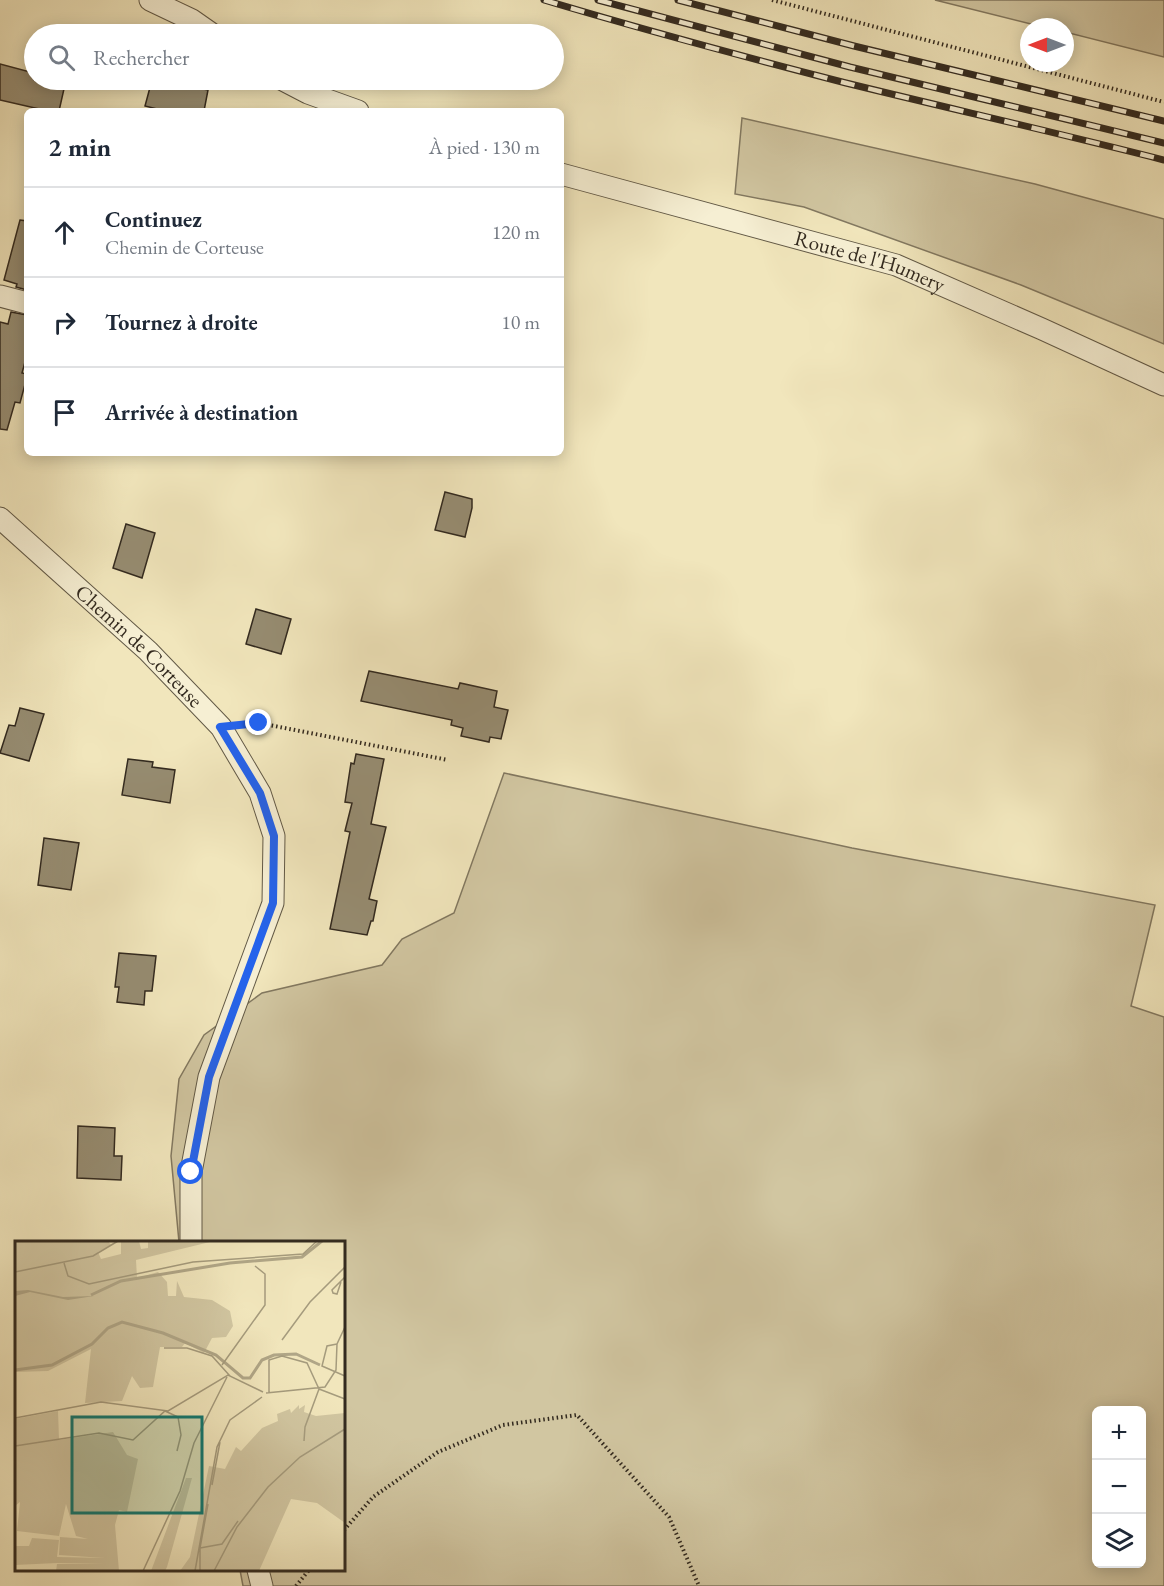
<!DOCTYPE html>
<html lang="fr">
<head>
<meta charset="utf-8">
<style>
	:root { --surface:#fff; --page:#f6f6f7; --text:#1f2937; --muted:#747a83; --line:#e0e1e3 }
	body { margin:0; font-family:"EB Garamond",serif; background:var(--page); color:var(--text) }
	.controls { position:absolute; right:18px; bottom:18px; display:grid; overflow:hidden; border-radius:9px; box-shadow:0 3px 15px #0003 }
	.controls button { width:54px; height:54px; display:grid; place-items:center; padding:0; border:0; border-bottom:2px solid var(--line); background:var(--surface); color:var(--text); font:30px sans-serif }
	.compass { position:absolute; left:1020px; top:18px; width:54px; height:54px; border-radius:50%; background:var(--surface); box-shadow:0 3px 15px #0003; rotate:270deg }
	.stop { position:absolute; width:18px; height:18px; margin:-14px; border:4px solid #2563eb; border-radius:50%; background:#fff }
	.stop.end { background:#2563eb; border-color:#fff; box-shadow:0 2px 6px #0008 }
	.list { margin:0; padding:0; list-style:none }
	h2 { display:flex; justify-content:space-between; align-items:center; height:78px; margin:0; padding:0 24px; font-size:26px }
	h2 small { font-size:20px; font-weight:400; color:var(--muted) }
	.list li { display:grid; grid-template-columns:39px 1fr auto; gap:18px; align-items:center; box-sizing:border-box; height:90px; padding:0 24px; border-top:2px solid var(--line) }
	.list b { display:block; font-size:22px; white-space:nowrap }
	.list p { margin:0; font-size:20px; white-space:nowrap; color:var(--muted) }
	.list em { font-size:20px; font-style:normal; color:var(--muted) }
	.icon { flex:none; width:33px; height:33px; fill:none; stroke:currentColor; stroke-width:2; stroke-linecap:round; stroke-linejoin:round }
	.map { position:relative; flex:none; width:1164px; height:1586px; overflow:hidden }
	.search { position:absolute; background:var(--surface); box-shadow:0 3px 15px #0003; left:24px; top:24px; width:540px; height:66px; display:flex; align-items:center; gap:15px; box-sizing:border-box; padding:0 21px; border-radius:33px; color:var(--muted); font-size:22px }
	.panel { position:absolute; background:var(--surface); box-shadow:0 3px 15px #0003; left:24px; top:108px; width:540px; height:348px; border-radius:9px }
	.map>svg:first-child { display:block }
	.green { fill:#d1c6a1; stroke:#827860; stroke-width:1.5; fill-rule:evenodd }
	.building { fill:#968c71; stroke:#332a1f; stroke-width:1.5 }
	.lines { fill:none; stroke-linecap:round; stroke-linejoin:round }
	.street-casing { stroke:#625946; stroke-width:23 }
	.path { stroke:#332a1f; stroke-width:4; stroke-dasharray:1.5 3; stroke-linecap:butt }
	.street { stroke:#f6efd3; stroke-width:21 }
	.rail-casing { stroke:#332a1f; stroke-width:7 }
	.rail { stroke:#f6efd3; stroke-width:4.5; stroke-dasharray:14; stroke-linecap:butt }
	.route { stroke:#2563eb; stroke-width:8 }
	.labels { text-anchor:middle; stroke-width:4.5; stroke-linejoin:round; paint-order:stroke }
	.street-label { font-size:21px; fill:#332a1f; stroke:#f6efd3 }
	.inset-river { fill:none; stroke:#b0a687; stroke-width:3 }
	.inset-road { fill:none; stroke:#a59b7d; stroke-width:1.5 }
	.view { fill:#0f766e; fill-opacity:0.15; stroke:#0f766e; stroke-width:3 }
	.inset-edge { fill:none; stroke:#332a1f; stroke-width:3 }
</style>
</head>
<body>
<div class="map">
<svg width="1164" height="1586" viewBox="0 0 1164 1586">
	<rect width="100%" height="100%" fill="#f1e6bc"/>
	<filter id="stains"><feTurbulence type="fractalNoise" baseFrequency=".00333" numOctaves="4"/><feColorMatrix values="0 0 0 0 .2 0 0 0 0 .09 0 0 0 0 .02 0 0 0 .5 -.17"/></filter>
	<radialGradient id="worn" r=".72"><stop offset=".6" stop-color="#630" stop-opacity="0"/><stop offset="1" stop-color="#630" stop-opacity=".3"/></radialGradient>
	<g class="green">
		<path d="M935 0H1164V57L1065 32V27H1043Z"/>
		<path d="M742 118 1035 184 1164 219V344L1021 285 804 207 735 194Z"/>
		<path d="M504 773 852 848 1155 905 1131 1006 1164 1017V1586H243L240 1570H344V1242H179L171 1156 179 1079 204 1035 262 993 382 965 402 939 454 913ZM1096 1410H1142V1564H1096Z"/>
	</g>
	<g class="building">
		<path d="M0 64 34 73V80H66L59 111H48L0 100Z"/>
		<path d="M152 80H161L208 90 204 111H165L145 106Z"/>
		<path d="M20 220 27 221V290L16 287 17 284 4 280Z"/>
		<path d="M11 312 27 315V355L22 373 27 374V377L20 403 15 402 7 430 0 429V322L8 324Z"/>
		<path d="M445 492 472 499V508L465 537 435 530Z"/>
		<path d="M126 524 155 533 142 578 113 568Z"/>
		<path d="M256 609 291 619 281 654 246 644Z"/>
		<path d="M369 671 458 689 460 683 497 691 494 707 508 710 501 739 490 737 489 742 461 736 463 728 451 725 452 720 361 701Z"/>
		<path d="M20 708 44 714 29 761 0 753 9 725 15 726Z"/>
		<path d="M356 754 384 759 371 824 386 827 369 899 377 901 373 921H371L367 935 330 929 350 832 345 831 352 803 345 802 351 763 354 764Z"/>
		<path d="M128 759 153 762 152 767 175 770 170 803 122 795Z"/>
		<path d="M44 838 79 843 71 890 38 885Z"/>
		<path d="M119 953 156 956 152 991H145L144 1005 117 1002 119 987H115Z"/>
		<path d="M78 1126 115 1128 114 1156H122L121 1180 77 1178Z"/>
	</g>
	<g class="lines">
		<g class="street-casing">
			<g id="street">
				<path d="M150 0 192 20 212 34"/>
				<path d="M283 80 308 93 358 111"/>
				<path id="s1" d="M561 174 896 265 1042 329 1164 385"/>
				<path d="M0 296 27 303"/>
				<path id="s2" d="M0 518 148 651 221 727 260 793 274 836 273 903 209 1077 191 1172V1242"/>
				<path d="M258 1570 262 1586"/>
			</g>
		</g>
		<g class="path">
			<path d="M772 0 1164 102"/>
			<path d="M245 725 259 723 448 760"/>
			<path d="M344 1530 373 1497 438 1452 503 1425 577 1415 669 1517 699 1586"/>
			<path d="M296 1586 309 1570"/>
		</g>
		<use href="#street" class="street"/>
		<g class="rail-casing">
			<g id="rail">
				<path d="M544 0C644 30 745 57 846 83 952 109 1058 133 1164 160"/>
				<path d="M598 0 850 67 1164 143"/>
				<path d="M678 0 854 46 1164 121"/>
			</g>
		</g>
		<use href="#rail" class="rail"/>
	</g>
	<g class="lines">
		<path class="route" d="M191 1172 209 1077 273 903 274 836 260 793 220 727 259 723"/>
	</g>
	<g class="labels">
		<g class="street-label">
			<text dy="7" stroke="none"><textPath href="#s1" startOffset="321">Route de l'Humery</textPath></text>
			<text dy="7" stroke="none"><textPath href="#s2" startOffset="189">Chemin de Corteuse</textPath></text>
		</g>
	</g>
	<g transform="translate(15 1241)">
		<rect width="330" height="330" fill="#f1e6bc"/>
		<path d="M0 0H93L96 4 83 11 86 18 106 13V0H124L126 8 133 7V0H199L121 19 122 37 143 31 152 41 153 55H161L162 40 169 56 197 59 215 70 218 85 211 96 197 97 189 112 170 102 167 106H145L138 146 125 147 117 135 107 160 70 162 76 108 33 130 0 131ZM284 164V168L290 164 289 171 301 175 330 172V282L302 262 276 258 244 330H165L175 316 194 225 210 228 221 206 226 210 247 187 263 180 262 173 275 168 276 172ZM43 170 44 199 98 191 112 214 123 218 112 271 104 269 100 284 104 330H41L42 323H89L42 322 0 324V305H14L17 297 44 299 42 316 90 317 44 314 45 296 73 298 61 295 51 263 44 295 2 290 5 261 0 265V178ZM171 237H177L152 326 150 330H136Z" fill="#d1c6a1"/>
		<path d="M13 49 48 56 79 55 53 59 15 51 0 55V50Z" fill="#b0a687"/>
		<path class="inset-river" d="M76 54 106 40 215 22 287 16 307 0M0 129 37 124 77 103 93 87 107 81 148 92 201 114 228 137H235L247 119 259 114 281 113 305 124"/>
		<path class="inset-road" d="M49 22 53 35 74 43 178 21 288 13 302 0M0 31 78 15 103 0M326 41 322 53 318 52 317 49 330 36M267 99 295 61 330 26M322 103 312 105 307 125 330 135M149 107H172L197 115 215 135M207 124 250 64V33L240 25M304 148 330 158M251 152 310 146 321 129 322 103 330 86M254 152V119L267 115 292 122 304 148M0 177 86 161 153 170 213 134 248 151M289 200 290 186 304 148M0 205 84 192 118 199 150 170 163 176 166 194 162 210M197 244 205 201M185 307 193 263M185 307 207 303 223 280M128 330 165 250 179 202 212 136M180 330 202 206 215 179 247 156M185 330V306M199 330 222 286 253 246 285 216 330 188"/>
		<path class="view" d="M57 176H187V272H57Z"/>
		<rect width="330" height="330" class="inset-edge"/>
	</g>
	<rect width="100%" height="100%" filter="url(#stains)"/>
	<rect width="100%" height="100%" fill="url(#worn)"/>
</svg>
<div class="controls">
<button>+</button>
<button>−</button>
<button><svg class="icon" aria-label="layers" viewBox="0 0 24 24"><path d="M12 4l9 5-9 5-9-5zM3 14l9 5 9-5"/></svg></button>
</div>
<svg class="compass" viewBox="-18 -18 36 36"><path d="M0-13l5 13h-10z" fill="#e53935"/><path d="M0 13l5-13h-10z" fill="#747a83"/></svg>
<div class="stop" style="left:191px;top:1172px"></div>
<div class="stop end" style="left:259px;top:723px"></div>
<div class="search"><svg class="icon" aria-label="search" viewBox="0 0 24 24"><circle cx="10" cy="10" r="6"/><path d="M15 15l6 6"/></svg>Rechercher</div>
<section class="panel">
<h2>2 min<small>À pied · 130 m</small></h2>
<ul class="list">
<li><svg class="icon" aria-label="ahead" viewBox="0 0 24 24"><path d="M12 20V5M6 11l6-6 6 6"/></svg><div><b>Continuez</b><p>Chemin de Corteuse</p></div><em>120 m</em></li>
<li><svg class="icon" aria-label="right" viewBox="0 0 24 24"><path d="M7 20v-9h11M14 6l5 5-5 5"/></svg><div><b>Tournez à droite</b></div><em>10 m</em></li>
<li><svg class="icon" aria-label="arrive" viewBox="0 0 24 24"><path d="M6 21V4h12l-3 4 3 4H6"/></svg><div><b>Arrivée à destination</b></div></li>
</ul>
</section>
</div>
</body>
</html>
